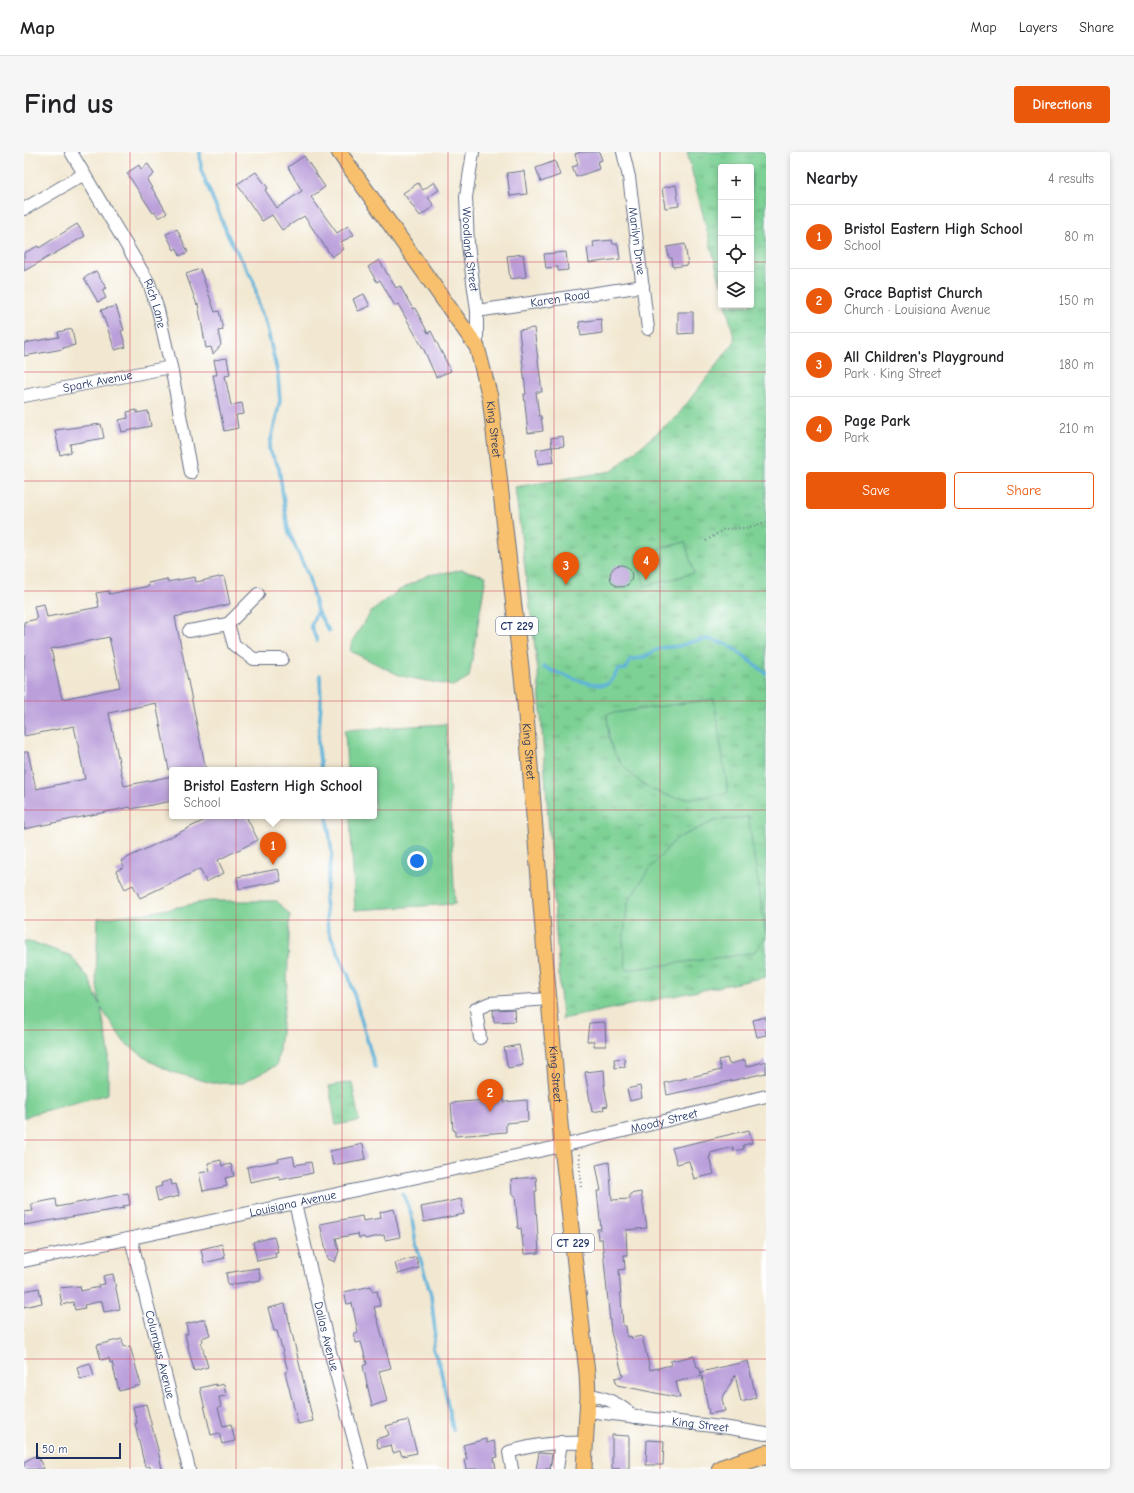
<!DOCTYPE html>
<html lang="en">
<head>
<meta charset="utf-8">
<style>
	:root { --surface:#fff; --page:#f6f6f6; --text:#202124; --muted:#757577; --line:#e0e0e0; --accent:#ea580c }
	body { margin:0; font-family:"Comic Neue",sans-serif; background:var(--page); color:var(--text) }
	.controls { position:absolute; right:12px; top:12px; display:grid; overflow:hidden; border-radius:4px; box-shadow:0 2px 6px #0003 }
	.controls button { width:36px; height:36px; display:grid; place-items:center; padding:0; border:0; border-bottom:1px solid var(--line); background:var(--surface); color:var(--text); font:20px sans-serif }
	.scale { position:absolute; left:12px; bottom:10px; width:85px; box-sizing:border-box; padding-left:4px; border:2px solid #1b2f5e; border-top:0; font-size:11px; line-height:14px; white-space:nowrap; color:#1b2f5e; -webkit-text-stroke:3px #fff; paint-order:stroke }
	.you { position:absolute; left:393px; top:709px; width:14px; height:14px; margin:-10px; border:3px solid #fff; border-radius:50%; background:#1a73e8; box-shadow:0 0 0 6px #1a73e833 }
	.badge { display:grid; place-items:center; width:26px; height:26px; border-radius:50%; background:var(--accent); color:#fff; font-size:13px; font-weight:700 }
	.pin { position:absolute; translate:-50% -33px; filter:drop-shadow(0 1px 2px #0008) }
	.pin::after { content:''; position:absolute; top:21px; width:14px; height:12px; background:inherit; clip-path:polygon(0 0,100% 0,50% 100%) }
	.popup { position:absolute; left:145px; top:615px; width:208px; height:52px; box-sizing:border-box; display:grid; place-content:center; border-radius:4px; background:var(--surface); filter:drop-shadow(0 1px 3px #0005); font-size:13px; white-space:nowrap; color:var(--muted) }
	.popup b { font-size:15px; color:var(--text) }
	.popup::after { content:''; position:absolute; left:50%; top:100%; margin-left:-8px; border:8px solid transparent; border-top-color:var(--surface) }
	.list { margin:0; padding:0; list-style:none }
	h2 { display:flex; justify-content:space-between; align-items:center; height:52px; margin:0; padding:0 16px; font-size:17px }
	h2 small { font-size:13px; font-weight:400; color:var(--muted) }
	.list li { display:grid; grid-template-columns:26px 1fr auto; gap:12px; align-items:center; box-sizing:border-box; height:64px; padding:0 16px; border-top:1px solid var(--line) }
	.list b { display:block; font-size:15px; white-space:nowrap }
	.list p { margin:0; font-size:13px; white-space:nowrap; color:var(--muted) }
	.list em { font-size:13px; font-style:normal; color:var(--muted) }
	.actions { display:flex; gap:8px; padding:12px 16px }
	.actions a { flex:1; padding:9px 0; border:1px solid var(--accent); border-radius:4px; text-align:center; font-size:14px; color:var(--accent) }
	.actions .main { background:var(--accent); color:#fff }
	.icon { flex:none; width:22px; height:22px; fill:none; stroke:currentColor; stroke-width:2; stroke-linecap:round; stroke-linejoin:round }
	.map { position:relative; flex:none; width:742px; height:1317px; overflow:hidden; border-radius:4px }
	header { display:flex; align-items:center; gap:24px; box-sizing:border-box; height:56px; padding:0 20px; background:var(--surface); border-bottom:1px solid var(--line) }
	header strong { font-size:19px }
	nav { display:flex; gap:22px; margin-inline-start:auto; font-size:14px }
	.intro { display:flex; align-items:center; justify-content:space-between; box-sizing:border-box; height:96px; padding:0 24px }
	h1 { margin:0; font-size:28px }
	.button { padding:10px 18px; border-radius:4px; background:var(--accent); color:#fff; font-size:14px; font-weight:700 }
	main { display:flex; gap:24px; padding:0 24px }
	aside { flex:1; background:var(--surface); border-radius:4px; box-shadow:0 2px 6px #0003 }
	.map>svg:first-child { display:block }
	.park { fill:url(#park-tufts); stroke:#4c807a }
	.pitch { fill:#7dd195; stroke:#4c807a }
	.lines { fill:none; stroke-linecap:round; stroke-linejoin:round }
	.stream { stroke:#5eb3da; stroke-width:3.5 }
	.building { fill:#ba9fda; fill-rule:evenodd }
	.minor-casing { stroke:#667086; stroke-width:14 }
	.major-casing { stroke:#667086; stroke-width:17 }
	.highway-casing { stroke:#667086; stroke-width:20 }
	.path { stroke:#667086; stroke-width:2; stroke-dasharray:1 3; stroke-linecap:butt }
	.minor { stroke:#fff; stroke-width:12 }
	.major { stroke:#f8bf6c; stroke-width:15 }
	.highway { stroke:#f8bf6c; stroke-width:18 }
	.grid { fill:none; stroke:#d1495b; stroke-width:1; stroke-opacity:0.55 }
	.labels { text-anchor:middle; stroke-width:3.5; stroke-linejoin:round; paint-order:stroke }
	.shield { fill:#fff; stroke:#5f6d8e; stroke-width:1 }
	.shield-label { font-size:11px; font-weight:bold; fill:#1b2f5e }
	.street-label { font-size:12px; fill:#1b2f5e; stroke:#fff }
</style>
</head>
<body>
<header>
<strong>Map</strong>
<nav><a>Map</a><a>Layers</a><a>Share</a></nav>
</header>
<div class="intro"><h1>Find us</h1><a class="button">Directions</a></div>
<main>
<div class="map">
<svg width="742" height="1317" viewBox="0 0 742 1317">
	<defs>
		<pattern id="park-tufts" width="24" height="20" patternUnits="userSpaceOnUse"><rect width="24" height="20" fill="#7dd195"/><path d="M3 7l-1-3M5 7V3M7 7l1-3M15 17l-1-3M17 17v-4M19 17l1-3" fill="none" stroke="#66aa7d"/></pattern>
	</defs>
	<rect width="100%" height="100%" fill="#fff"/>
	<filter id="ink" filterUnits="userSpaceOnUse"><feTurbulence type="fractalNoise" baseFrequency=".025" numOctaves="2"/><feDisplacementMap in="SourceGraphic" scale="8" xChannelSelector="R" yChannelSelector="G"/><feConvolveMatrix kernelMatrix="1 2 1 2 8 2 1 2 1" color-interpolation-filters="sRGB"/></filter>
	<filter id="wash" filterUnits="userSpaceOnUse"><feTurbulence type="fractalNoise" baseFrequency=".012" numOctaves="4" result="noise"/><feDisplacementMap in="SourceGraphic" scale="16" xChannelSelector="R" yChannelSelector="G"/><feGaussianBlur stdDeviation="0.9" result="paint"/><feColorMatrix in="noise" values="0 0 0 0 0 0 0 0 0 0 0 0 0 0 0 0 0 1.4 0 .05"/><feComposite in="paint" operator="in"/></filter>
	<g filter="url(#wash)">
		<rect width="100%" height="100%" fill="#f2e8d1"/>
		<g class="park">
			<path d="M663 0H742V825L538 867 514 520 491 335 588 319 654 263 711 189 702 153H727V15H697V133Z"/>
			<path d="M328 930 335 969 312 973 305 934Z"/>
		</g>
		<g class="pitch">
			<path d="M661 390 670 421 621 434 612 403Z"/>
			<path d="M438 418 462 424 445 525 429 534 377 524 326 499 328 489 347 460 374 439 404 423Z"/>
			<path d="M690 547 704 641C687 644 662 649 645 644 621 638 596 617 587 593 584 584 584 572 583 562Z"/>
			<path d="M422 572 431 752 331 758 326 664H350V618H323L321 578Z"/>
			<path d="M724 665 742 784 729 801 602 818 599 789 604 750 624 718 652 687 690 669Z"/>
			<path d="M185 749H253L266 763 263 832 253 913 219 931H188L148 920 126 909 100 890 77 856 84 894V942L8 962 0 966V789L14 792 47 804 65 827 76 853 72 827 74 766 123 761Z"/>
		</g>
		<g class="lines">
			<g class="stream">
				<path d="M176 0 177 18 205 86 230 130 235 156 242 171 254 223 256 249 245 297 255 316 264 378 284 423 293 459 287 474 293 489"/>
				<path d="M293 459 305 479"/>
				<path d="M519 515C532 520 570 537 583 532 590 529 590 523 594 518L602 517 606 508 620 505 636 496 655 494 667 490 683 487 705 493 742 521"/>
				<path d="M296 523 297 551 294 591 297 618"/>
				<path d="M303 664 308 702 301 747 304 778 325 825 351 915"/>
				<path d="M379 1042 387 1061 392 1092 407 1143 411 1179 409 1197 416 1214 429 1278"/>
			</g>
		</g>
		<g id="blocks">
			<g class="building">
				<path d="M557 0H575L578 8 573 10 575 17 552 25 548 15 554 13 551 2Z"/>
				<path d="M280 4 301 35 287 45 313 81 324 74 330 83 317 90 319 97 308 105 280 64 258 78 248 63 238 69 213 32 232 20 244 36 241 38 253 56 278 39 264 15Z"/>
				<path d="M531 9 536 23 517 30 512 16Z"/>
				<path d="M124 12 130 22 123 28 143 61 135 66 131 60 129 61 103 21 115 13 117 17Z"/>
				<path d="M500 19 503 42 486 44 483 21Z"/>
				<path d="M410 30 415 38 404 45 410 54 396 64 379 41 394 31 399 38Z"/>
				<path d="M652 33 655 54 641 56 638 36Z"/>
				<path d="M53 72 61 84 0 119V101L14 94 15 96Z"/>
				<path d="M153 77 164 100 156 104 153 96 150 98 142 82Z"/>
				<path d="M588 88 589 92H594L596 107 565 111 563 96 570 95 569 90Z"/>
				<path d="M661 92 664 113 649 115 648 106H645L643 95Z"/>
				<path d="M542 100 544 118 534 119V115L522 116 520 102Z"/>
				<path d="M499 102 502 125 486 127 483 104Z"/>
				<path d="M355 108 372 136 376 134 389 157 391 156 404 181 407 179 427 219 412 225 400 198 374 152 371 154 356 128 353 130 344 115Z"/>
				<path d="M176 117 191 160 195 159 199 178 194 179 197 193 189 202 187 195 182 196 174 152 173 153 162 122Z"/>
				<path d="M72 119 82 136 78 138 82 146 74 150 60 126Z"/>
				<path d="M340 142 346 154 334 159 329 147Z"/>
				<path d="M92 154 100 178 97 179 102 195 91 198 77 158Z"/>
				<path d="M654 160H669V181L654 182Z"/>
				<path d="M577 167 578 181 557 184 555 170Z"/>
				<path d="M510 176 518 240H512L515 264H517L519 279 504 281 500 242H502L495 178Z"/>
				<path d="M48 177 51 193 39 196V197L0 204V191L35 185 34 180Z"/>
				<path d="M203 206 206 223 201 224 207 253 218 251 220 262 212 263 214 276 200 279 189 223H193L190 208Z"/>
				<path d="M113 258V261L124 259 127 274 98 280 95 268 104 266 103 260Z"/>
				<path d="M77 272 80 286 46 292 47 300 36 303 31 278Z"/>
				<path d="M539 284 540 294 528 295 527 286Z"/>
				<path d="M528 295 530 310 514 312 512 298Z"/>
				<circle cx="597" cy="424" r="11"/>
				<path d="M200 424 206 452 151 465 182 618H145L132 551 85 561 100 634 148 624V649L107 657 106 655 0 677V600H4L12 637 61 627 50 574 0 584V470L13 467 10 454 20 452 23 465 75 455 72 441 85 439V442L125 434 124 431 143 427V430L171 425 172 430ZM85 485 96 535 38 547 27 497Z"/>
				<path d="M189 664H222L234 688 194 708 200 721 182 730 176 717 116 746 109 733 101 737 92 719 100 715 97 709Z"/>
				<path d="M254 717 257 729 215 737 213 725Z"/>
				<path d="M490 857 491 869 470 870 469 858Z"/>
				<path d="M742 865V883L733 885 729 868Z"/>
				<path d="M581 870 582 894H570V889H563L565 871Z"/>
				<path d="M495 893 499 913 484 916 480 896Z"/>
				<path d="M600 906 601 915 591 916 590 907Z"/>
				<path d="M703 906 705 912 721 908 722 915 742 909V921L643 943 641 931 697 918 694 908Z"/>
				<path d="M580 918 581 933H580L584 954 579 955 580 958 568 960 561 920Z"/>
				<path d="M616 934 618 946 606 949 603 937Z"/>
				<path d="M479 938 480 950 503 948 504 969 482 971V980L431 984V978H429L427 951 461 948 460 940Z"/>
				<path d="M725 978 728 991 719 993 720 997 709 999V995L686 1001 687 1004 685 1005 690 1022 670 1027 665 1009 653 1012 648 996Z"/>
				<path d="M339 992 342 1007 309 1013 306 999Z"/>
				<path d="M269 1004 271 1013 287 1010 289 1021 256 1028 255 1024 226 1030 223 1015 254 1009V1007Z"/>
				<path d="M197 1008 198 1014 207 1012 210 1024 201 1026 203 1034 179 1039 175 1021 186 1019 184 1011Z"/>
				<path d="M585 1010 588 1048 606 1047V1042L617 1040 623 1076 602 1078 603 1103H600L601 1117 595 1118 599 1174H602L603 1185 607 1184V1186L618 1184 626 1218 647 1213 646 1209 670 1204 673 1215H675L677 1222V1220L724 1209 732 1246 717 1250 711 1223 698 1247 701 1259 685 1262 678 1224 652 1230 656 1246 593 1233 591 1226 599 1224 587 1180 578 1087H574L573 1077H577L573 1039H577L572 1013Z"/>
				<path d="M512 1025 513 1039H511L515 1101 500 1102 497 1076 494 1077 491 1043H488L487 1027Z"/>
				<path d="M147 1028 148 1033 152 1032 155 1044 134 1049 131 1036 138 1034 137 1031Z"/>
				<path d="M104 1041 106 1053 99 1054 100 1056 0 1073V1060L9 1059 7 1052 32 1047 33 1055Z"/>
				<path d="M437 1047 440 1062 400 1070 397 1055Z"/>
				<path d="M370 1057 376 1085 361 1088 360 1083 341 1087 340 1085 335 1086 334 1082 312 1086 315 1099 311 1110 304 1107 296 1072 338 1064 339 1069 357 1066 356 1060Z"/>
				<path d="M250 1085 254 1100H251L252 1105 233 1109 229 1090Z"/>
				<path d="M198 1092 201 1106 180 1111 177 1097Z"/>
				<path d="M392 1105 395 1116 374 1122 371 1111Z"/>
				<path d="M234 1116 237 1128 204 1133 202 1121Z"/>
				<path d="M89 1122 96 1157 80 1160 78 1149 60 1153 61 1156 51 1158 49 1150 38 1153 35 1136 56 1134 57 1139 75 1135 74 1133 81 1132 79 1124Z"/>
				<path d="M347 1134 349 1140 353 1139 356 1154 350 1155 367 1216 355 1219 363 1249 348 1254 339 1214 343 1212 337 1190 332 1191 330 1182 334 1180 328 1151 323 1152 320 1140Z"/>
				<path d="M15 1136 18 1151 0 1155V1139Z"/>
				<path d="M261 1152 289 1269 274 1272 261 1220 264 1219 253 1179H250L244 1156Z"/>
				<path d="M181 1167 186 1183 178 1186 179 1189 177 1190 184 1215 170 1219 161 1182H164L162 1172Z"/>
				<path d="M98 1187 100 1195 106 1194 117 1233 95 1239 88 1210 86 1211 85 1206 77 1208 73 1193Z"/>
				<path d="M66 1211 70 1224 56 1227 53 1215Z"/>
				<path d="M192 1232V1234L200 1232 202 1244 195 1245 197 1255 194 1256 199 1274 207 1272 211 1289 198 1292 195 1281 187 1283 176 1236Z"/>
				<path d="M122 1252 134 1298 138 1317H126V1314L121 1315 111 1272 113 1271 109 1255Z"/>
				<path d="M384 1268 393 1301 378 1304 376 1299 369 1301 367 1293 354 1296 352 1287 365 1283 362 1274Z"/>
				<path d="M588 1283 605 1284V1316L588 1317Z"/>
				<path d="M462 1287 463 1291 470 1289 474 1305 470 1306 472 1317H442L440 1308 443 1307 439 1293Z"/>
				<path d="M623 1288 640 1289 639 1313H622Z"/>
				<path d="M515 1301 528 1302 526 1317H512Z"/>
				<path d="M13 1303 20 1317H0V1310Z"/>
			</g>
		</g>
	</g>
	<g filter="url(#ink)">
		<use href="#blocks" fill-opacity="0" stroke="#667086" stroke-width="1"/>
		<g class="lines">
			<g class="minor-casing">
				<g id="minor">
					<path id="s1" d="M47 0 125 131 134 158 147 215 167 321"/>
					<path id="s2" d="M449 0 442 45 444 93 453 159V195"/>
					<path id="s3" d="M599 0 605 25 624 177"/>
					<path d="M0 57 60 22"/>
					<path id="s4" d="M453 159 619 134"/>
					<path id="s5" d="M0 244 147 215"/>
					<path d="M234 442 204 472 210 493 230 507H258"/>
					<path d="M165 479 204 472"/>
					<path d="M456 886 452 857 466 851 525 847"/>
					<path id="s6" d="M271 1051 304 1192 338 1317"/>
					<path id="s7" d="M107 1087 165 1317"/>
					<path id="s8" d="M0 1109 538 994 742 944"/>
					<path d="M564 1243C584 1245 596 1253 611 1265"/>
					<path id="s9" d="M564 1259 705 1276 742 1282"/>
					<path d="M488 1317 485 1300C512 1292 533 1290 562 1291"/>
					<path d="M533 1317 537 1290"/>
				</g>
			</g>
			<g class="major-casing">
				<g id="major">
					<path id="s10" d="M315 0 453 195 466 245 501 551 522 815 538 994 563 1221 564 1243 560 1317"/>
				</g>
			</g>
			<g class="highway-casing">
				<path id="highway" d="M697 1317 742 1302"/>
			</g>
			<g class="path">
				<path d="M682 389 700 377 722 376 742 370"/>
				<path d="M555 1002 557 1037"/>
			</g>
			<use href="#minor" class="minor"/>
			<use href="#major" class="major"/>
			<use href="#highway" class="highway"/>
		</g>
	</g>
	<path class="grid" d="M106 0V1317M212 0V1317M318 0V1317M424 0V1317M530 0V1317M636 0V1317M0 110H697M727 110H742M0 220H742M0 329H742M0 439H742M0 549H742M0 658H742M0 768H742M0 878H742M0 988H742M0 1098H742M0 1207H742"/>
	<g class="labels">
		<g class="shield">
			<rect x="472" y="465" width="42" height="18" rx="3"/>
			<rect x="528" y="1082" width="42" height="18" rx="3"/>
		</g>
		<g class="shield-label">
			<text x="493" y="478">CT 229</text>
			<text x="549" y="1095">CT 229</text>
		</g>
		<g class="street-label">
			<text dy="4" stroke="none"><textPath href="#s3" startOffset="90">Marilyn Drive</textPath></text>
			<text dy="4" stroke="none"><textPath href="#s2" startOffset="98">Woodland Street</textPath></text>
			<text dy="4" stroke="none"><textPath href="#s4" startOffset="84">Karen Road</textPath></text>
			<text dy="4" stroke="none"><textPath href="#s1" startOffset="174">Rich Lane</textPath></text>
			<text dy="4" stroke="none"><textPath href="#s5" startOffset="75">Spark Avenue</textPath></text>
			<text dy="4" stroke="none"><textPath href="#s10" startOffset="323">King Street</textPath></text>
			<text dy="4" stroke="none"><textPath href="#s10" startOffset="647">King Street</textPath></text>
			<text dy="4" stroke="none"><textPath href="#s10" startOffset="971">King Street</textPath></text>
			<text dy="4" stroke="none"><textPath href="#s8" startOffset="655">Moody Street</textPath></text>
			<text dy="4" stroke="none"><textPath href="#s8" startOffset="275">Louisiana Avenue</textPath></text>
			<text dy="4" stroke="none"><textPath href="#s6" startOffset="137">Dallas Avenue</textPath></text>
			<text dy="4" stroke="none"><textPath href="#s7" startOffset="119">Columbus Avenue</textPath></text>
			<text dy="4" stroke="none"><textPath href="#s9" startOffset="113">King Street</textPath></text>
		</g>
	</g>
</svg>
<div class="controls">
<button>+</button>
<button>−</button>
<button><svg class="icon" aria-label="locate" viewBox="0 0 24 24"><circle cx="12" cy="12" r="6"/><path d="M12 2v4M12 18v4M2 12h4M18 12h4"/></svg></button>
<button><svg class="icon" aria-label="layers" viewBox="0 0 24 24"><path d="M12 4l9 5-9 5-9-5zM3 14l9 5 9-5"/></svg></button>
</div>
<div class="scale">50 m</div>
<div class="you"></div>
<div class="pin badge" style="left:249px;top:713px">1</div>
<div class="popup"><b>Bristol Eastern High School</b>School</div>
<div class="pin badge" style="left:466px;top:960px">2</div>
<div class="pin badge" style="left:542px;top:433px">3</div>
<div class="pin badge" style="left:622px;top:428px">4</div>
</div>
<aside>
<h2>Nearby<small>4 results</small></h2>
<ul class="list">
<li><span class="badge">1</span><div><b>Bristol Eastern High School</b><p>School</p></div><em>80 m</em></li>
<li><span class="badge">2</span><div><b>Grace Baptist Church</b><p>Church · Louisiana Avenue</p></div><em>150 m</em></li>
<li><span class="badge">3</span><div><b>All Children's Playground</b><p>Park · King Street</p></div><em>180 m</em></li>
<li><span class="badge">4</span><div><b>Page Park</b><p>Park</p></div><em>210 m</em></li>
</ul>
<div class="actions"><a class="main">Save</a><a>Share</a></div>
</aside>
</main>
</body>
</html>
